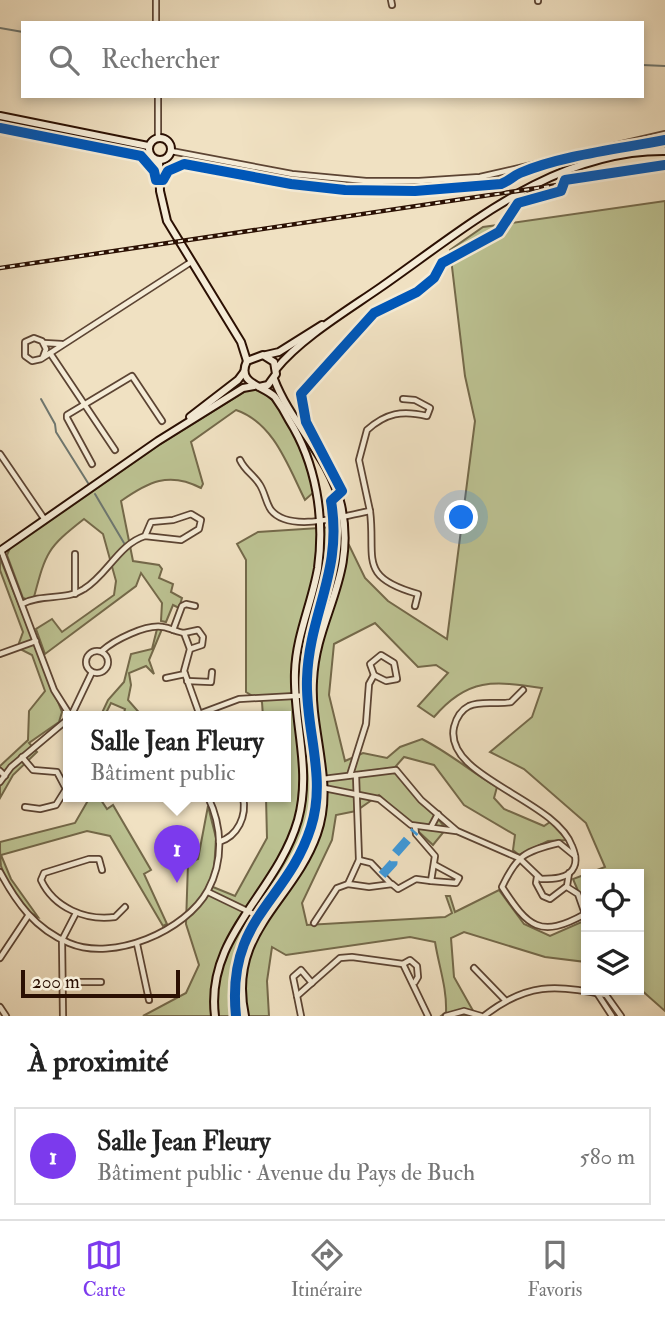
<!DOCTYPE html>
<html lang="fr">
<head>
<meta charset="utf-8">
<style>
	:root { --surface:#fff; --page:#f6f6f6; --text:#222; --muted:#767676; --line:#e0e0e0; --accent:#7c3aed }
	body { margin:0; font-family:"IM FELL Double Pica",serif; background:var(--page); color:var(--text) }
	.controls { position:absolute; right:21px; bottom:21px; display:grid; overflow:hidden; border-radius:0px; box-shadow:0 4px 10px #0003 }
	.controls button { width:63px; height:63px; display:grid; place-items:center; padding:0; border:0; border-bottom:2px solid var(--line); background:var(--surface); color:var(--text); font:35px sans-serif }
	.scale { position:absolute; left:21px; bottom:18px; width:159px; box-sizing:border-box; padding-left:7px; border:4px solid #2b1003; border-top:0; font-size:19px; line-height:24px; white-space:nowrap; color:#2b1003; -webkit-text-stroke:5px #f5ecd7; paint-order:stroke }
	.you { position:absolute; left:462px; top:518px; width:24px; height:24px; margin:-18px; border:5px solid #fff; border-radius:50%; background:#1a73e8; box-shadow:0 0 0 10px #1a73e833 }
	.badge { display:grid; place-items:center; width:46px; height:46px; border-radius:50%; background:var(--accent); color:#fff; font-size:23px; font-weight:700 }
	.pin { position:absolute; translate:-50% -58px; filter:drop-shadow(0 2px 4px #0008) }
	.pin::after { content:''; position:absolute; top:37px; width:24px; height:21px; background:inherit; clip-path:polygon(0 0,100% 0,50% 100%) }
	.popup { position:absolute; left:63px; top:711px; width:228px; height:91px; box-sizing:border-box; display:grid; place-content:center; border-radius:0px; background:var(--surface); filter:drop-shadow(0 2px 5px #0005); font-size:23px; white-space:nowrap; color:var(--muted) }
	.popup b { font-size:26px; color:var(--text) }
	.popup::after { content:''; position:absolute; left:50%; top:100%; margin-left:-14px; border:14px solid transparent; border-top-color:var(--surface) }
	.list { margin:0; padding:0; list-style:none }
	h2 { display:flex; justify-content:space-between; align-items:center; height:91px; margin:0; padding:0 28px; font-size:30px }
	h2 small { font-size:23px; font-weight:400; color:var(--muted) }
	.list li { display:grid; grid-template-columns:46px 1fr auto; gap:21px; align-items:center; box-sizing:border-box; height:98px; margin:0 14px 14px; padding:0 14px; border:2px solid var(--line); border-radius:0px }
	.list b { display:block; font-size:26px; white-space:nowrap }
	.list p { margin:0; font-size:23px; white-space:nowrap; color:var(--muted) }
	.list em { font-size:23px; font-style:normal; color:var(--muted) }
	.icon { flex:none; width:38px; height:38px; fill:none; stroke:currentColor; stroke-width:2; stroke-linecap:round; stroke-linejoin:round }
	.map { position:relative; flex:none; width:665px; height:1016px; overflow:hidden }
	.search { position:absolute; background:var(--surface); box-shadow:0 4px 10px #0003; left:21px; right:21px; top:21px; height:77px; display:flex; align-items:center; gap:18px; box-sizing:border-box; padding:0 24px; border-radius:0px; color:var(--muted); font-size:26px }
	.sheet { height:203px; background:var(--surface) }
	nav { display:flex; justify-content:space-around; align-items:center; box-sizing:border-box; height:98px; border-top:2px solid var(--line); background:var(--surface); font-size:19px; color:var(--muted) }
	nav a { display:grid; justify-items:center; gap:4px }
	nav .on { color:var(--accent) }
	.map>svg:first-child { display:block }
	.green { fill:#bcc292; stroke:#74694a; stroke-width:2 }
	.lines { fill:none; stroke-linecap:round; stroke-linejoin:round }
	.stream { stroke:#6e7770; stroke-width:2 }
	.street-casing { stroke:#5c4433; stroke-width:8 }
	.secondary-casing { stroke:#2b1003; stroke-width:10 }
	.street { stroke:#f5ecd7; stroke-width:4.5 }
	.secondary { stroke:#f5ecd7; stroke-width:6 }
	.rail-casing { stroke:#2b1003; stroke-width:4.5 }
	.rail { stroke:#f5ecd7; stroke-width:2; stroke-dasharray:5; stroke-linecap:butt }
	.quiet { stroke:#3d9add; stroke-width:9; stroke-dasharray:18 9; stroke-linecap:butt }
	.cycleway-casing { stroke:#f5ecd7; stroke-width:15 }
	.cycleway { stroke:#0057b8; stroke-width:10 }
</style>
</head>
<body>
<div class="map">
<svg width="665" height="1016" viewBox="0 0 665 1016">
	<rect width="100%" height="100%" fill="#f0e1c2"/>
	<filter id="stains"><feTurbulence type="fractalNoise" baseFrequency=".00286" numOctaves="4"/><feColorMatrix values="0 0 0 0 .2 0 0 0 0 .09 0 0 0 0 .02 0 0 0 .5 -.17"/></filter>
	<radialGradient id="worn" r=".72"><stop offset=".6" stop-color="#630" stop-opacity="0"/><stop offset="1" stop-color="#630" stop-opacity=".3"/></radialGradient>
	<g class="green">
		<path d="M665 201V1011L639 988V874H586V910L573 879 605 867 586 823 524 769 490 752 532 717 542 688C494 681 468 677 434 717L418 706 448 673 436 665 418 667 375 623 334 644 329 695 345 761 363 753 387 758 400 747 422 739C450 753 471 772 497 787L494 798 504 809 544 826 550 822 567 840 548 841 519 855 513 850 515 835 464 805 434 765 404 757 396 766 446 829 433 845 379 795 356 811 336 815 332 840 302 903 307 925 445 917 452 913 446 896H450L455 912 499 890 524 924 550 936 586 920V962L545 957 464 932 451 938 454 977 476 1016H441L446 1012C447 988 439 967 435 942L410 937 286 955 272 947 267 981 269 1016H143L186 993 199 965 186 924 188 863 198 859 208 806 216 838 213 887 235 896 267 838 266 797H286V717H263L262 702 246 692V560L237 544 258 532 334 527 349 545 365 578 388 601 447 639 475 421 465 376 450 250 483 227Z"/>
		<path d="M249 389C284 388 306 464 315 491L305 500C288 466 274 423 236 410L191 442 203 484 201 488C169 471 148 482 121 501L133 561 159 565 162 569 159 578 173 584 171 592 182 598 179 608 173 605 166 622 161 621 162 603 141 573 136 586 45 654 36 629 52 619 62 632 114 595 116 581 103 534 84 519C47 548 46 552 34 597L29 600 23 598 7 555 10 548 162 443Z"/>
		<path d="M0 558 62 712 59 722 29 743 37 752 13 775 0 798V766L28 740 29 711 45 691 32 655 22 650 19 643 23 632 0 570Z"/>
		<path d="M157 629H162L149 660 154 674 146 666 129 673 131 685 128 700 143 717H123L125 709 111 703 104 717H100L108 700 124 682 131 654 152 649Z"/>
		<path d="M90 797H99L107 809 113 805 151 870 144 874 167 924 163 926 110 836 87 831 1 855 11 879 38 917C23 912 6 882 1 866 0 859 0 849 0 842L75 823Z"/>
	</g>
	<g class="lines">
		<g class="stream">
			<path d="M0 28 23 32"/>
			<path d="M642 65 665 66"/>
			<path d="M41 399 55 424 56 432 88 483"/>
			<path d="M95 494 124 543"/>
		</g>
		<g class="street-casing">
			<g id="street">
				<path d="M156 0V23"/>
				<path d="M391 0 392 5"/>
				<path d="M538 1V0"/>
				<path d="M158 96V138"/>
				<path d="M171 151 292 174 366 181H419L480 177 665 134"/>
				<path d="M44 343 62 344"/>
				<path d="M50 353 115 450"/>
				<path d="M43 357 46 349 42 341 34 338 25 342V356L32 361 41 359 191 262"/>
				<path d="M0 454 45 520"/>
				<path d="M240 460C245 471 254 475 260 485 265 493 266 503 271 510 290 534 346 515 370 511L359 460 367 430C386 413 402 410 427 416L430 408 415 400 403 399"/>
				<path d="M92 464 67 418V415L132 376 162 421"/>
				<path d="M370 511C376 558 357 577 418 594L415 606"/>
				<path d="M1 550 54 690 71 717"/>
				<path d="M75 554V594"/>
				<path d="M22 604C43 593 66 601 84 589 107 575 119 544 145 536L151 522 173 520 191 514 201 520 199 529 181 540 145 536"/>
				<path d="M173 630 182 606 186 604 195 606"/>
				<path d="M184 633 198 630 203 637 202 645 190 649"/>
				<circle cx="97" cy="662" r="11"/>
				<path d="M102 651C114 640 146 624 163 627 170 628 177 632 184 633L190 649 184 671 199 713"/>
				<path d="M0 654 36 641"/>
				<path d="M381 655 394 663 397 679 386 681 374 675 370 664Z"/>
				<path d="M166 678 185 674"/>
				<path d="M187 681 211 682 212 672"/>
				<path d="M71 716 92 672"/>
				<path d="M191 717 239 699 313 695"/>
				<path d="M22 757 33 770 57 772 66 789 56 805 40 809 25 807"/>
				<path d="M0 771 5 776"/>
				<path d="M350 775 366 724 369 684 374 675"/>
				<path d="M323 779 396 770 421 800 457 831 519 858 541 879C552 879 569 879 574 867 577 861 575 853 572 846 555 799 443 777 454 727 456 719 461 710 469 706 482 700 498 705 511 702L523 690"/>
				<path d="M0 782 11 767 68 719"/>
				<path d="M324 788 379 799 411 825 456 831"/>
				<path d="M431 827 438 814"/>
				<path d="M219 842C238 836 247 816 243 797"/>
				<path d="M359 860 371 863 391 884"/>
				<path d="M102 870 99 859H89L44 873 41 880C54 908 86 921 115 917L125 907"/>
				<path d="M0 872C16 902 35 929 69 943 113 962 186 931 208 890 224 860 222 826 208 797"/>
				<path d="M537 877 536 883 543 896 550 899 567 886 569 873"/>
				<path d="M431 881 456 883 459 878 435 865"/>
				<path d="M348 884 369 887 392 884 398 889 416 879 431 881 435 856 416 834 415 826"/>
				<path d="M567 887 578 894 585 914C540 939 528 927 502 887 517 855 525 851 559 843L575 856"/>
				<path d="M208 892 264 919"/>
				<path d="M314 923 337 888 348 884 359 860 356 775"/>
				<path d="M137 944 149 1000"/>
				<path d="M0 958 28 916"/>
				<path d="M403 964 410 960 417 966 418 977 415 982"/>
				<path d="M474 968 505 1000"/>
				<path d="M63 982H101"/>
				<path d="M597 993 612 1016"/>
				<path d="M297 996 293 977 301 970 312 983"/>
				<path d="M0 1007 6 1016"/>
				<path d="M63 1016 62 940 76 913"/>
				<path d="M301 1016 297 996 340 958 352 957 403 964 428 1016"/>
				<path d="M446 1016 464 1011 481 1016"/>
				<path d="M484 1016C526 983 556 984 606 995L621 1016"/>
			</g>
		</g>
		<g class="secondary-casing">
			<g id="secondary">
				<path d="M0 116 148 146"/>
				<circle cx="160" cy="149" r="11"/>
				<path d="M159 161 160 191 167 221 241 342 247 361"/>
				<path d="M266 355 279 352 322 325"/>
				<path d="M276 369C301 338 348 310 381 287 467 227 554 150 665 151"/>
				<path d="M190 417 238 380 244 372"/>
				<path d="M0 551 158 441 243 388 254 386"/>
				<path d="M215 1016C205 936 277 893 298 820 312 769 293 722 295 672 296 636 312 603 318 568 325 517 316 463 289 420 285 412 280 404 275 397 263 385 236 384 247 361L263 355 274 362 276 374 268 385 259 387"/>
				<path d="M245 1016C227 932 293 902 317 834 335 784 310 732 313 681 316 615 357 578 341 505 330 457 291 424 274 379"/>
			</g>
		</g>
		<use href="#street" class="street"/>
		<use href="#secondary" class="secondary"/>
		<g class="rail-casing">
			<path id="rail" d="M0 268 665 169"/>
		</g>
		<use href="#rail" class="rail"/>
		<path class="quiet" d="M382 875 393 863V856L415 831"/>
		<g class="cycleway-casing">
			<g id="cycleway">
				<path d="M0 128 141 156 154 171 156 180H163L168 171 184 164 291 184 345 190 415 191 501 184C509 181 513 176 520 173 563 155 619 149 665 140"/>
				<path d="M236 1016C226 918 287 903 311 827 327 777 305 729 307 679 309 613 343 572 331 501L342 491 306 422 301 394 374 313 417 292 434 278 442 263 499 232 518 203 561 191 565 180 665 165"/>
			</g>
		</g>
		<use href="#cycleway" class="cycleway"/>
	</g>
	<rect width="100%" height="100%" filter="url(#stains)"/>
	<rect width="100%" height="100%" fill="url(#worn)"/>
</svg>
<div class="controls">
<button><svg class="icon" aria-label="locate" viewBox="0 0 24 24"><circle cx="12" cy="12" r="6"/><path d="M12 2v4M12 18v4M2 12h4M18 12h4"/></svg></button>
<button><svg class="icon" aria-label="layers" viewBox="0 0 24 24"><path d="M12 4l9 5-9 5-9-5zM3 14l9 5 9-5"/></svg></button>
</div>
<div class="scale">200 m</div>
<div class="you"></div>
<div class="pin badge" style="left:177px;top:883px">1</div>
<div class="popup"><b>Salle Jean Fleury</b>Bâtiment public</div>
<div class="search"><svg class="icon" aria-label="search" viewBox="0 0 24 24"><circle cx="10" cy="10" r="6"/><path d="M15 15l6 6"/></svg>Rechercher</div>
</div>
<section class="sheet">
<h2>À proximité<small></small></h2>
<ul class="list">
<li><span class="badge">1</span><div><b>Salle Jean Fleury</b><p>Bâtiment public · Avenue du Pays de Buch</p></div><em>580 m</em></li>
</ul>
</section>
<nav>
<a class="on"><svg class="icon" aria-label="map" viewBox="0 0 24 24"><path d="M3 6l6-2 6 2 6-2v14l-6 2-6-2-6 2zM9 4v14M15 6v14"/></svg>Carte</a>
<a><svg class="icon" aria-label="directions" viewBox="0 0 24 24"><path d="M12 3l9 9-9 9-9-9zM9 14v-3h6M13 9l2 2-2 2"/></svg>Itinéraire</a>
<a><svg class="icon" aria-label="saved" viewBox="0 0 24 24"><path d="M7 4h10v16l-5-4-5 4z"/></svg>Favoris</a>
</nav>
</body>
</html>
